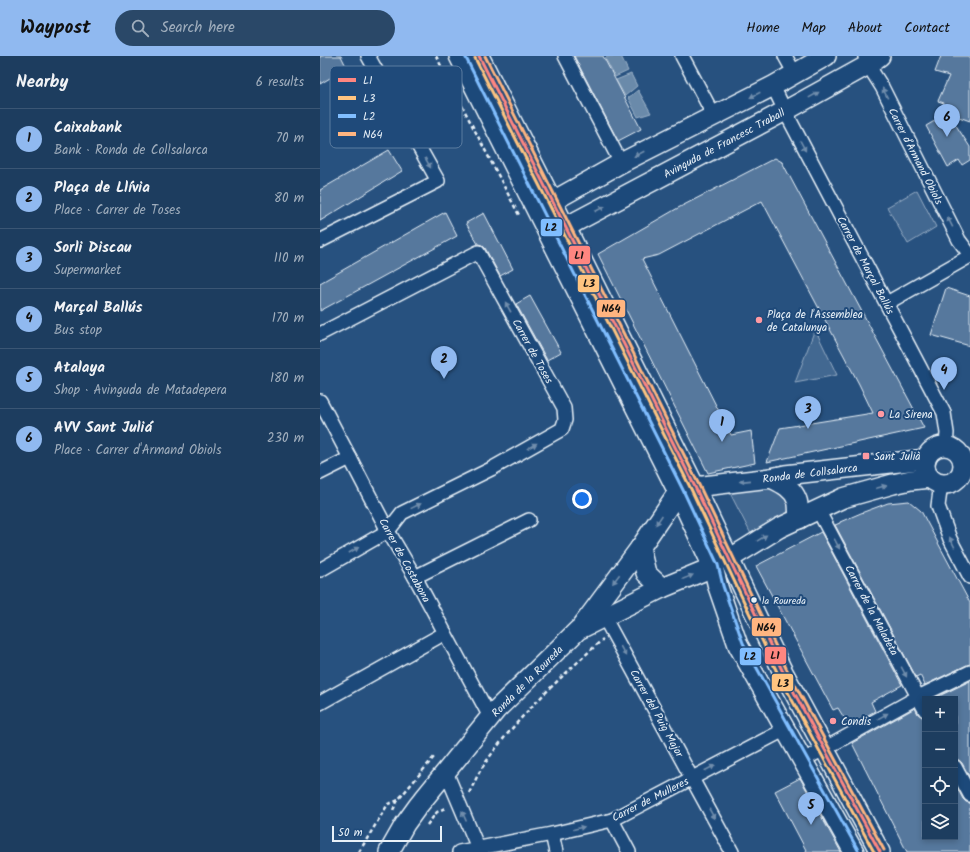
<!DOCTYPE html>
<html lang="en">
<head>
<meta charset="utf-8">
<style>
	:root { --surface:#1d3d5f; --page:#2a4868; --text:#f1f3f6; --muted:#a0aebd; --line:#3b5674; --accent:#90b9f0 }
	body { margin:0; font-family:Kalam,sans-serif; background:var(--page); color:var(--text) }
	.controls { position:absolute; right:12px; bottom:12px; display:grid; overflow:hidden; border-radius:0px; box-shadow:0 2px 6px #0003 }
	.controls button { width:36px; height:36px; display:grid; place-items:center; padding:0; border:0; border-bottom:1px solid var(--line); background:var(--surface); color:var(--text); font:20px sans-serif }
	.scale { position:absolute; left:12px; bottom:10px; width:110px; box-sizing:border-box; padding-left:4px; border:2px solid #e8f1f8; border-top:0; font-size:11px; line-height:14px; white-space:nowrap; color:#e8f1f8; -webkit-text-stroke:3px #1f4a7a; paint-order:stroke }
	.you { position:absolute; left:262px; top:443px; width:14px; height:14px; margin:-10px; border:3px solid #fff; border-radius:50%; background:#1a73e8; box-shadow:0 0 0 6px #1a73e833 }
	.badge { display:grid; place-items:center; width:26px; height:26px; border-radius:50%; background:var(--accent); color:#111; font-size:13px; font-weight:700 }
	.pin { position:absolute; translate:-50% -33px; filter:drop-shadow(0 1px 2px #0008) }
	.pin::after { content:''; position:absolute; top:21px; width:14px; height:12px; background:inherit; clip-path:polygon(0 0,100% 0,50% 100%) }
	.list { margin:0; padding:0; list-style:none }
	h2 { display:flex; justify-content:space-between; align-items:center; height:52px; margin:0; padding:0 16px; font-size:17px }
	h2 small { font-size:13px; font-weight:400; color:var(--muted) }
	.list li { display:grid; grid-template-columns:26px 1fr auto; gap:12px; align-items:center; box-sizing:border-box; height:60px; padding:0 16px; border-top:1px solid var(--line) }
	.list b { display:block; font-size:15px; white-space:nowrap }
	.list p { margin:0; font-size:13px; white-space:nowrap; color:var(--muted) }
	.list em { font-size:13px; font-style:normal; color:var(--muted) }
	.icon { flex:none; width:22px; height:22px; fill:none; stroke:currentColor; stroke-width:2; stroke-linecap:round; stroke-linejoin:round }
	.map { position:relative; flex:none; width:650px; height:796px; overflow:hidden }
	header { display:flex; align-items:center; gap:24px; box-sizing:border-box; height:56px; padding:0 20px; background:var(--accent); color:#111 }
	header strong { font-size:19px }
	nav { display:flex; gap:22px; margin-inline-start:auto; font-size:14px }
	.search { width:280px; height:36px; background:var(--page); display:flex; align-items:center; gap:10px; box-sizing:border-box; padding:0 14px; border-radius:22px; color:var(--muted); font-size:15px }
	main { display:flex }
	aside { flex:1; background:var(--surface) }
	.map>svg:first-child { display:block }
	.green { fill:#436891; stroke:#96acc4 }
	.water { fill:#6b8aaa; stroke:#9db3c9 }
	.building { fill:#57789d; stroke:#e8f1f8 }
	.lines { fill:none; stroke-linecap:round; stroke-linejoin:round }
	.street-casing { stroke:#e8f1f8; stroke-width:16 }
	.secondary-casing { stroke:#e8f1f8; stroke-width:22 }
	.path { stroke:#e8f1f8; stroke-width:2.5; stroke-dasharray:4 3; stroke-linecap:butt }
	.street { stroke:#1f4a7a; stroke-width:13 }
	.secondary { stroke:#1f4a7a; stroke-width:19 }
	.bus-1-casing { stroke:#1f4a7a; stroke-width:6 }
	.bus-2-casing { stroke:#1f4a7a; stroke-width:6 }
	.bus-3-casing { stroke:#1f4a7a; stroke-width:6 }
	.bus-4-casing { stroke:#1f4a7a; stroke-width:6 }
	.bus-1 { stroke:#ff8680; stroke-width:3 }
	.bus-2 { stroke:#ffc480; stroke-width:3 }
	.bus-3 { stroke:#80beff; stroke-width:3 }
	.bus-4 { stroke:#ffb580; stroke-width:3 }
	.oneway { fill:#6f8dac }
	.poi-dot { fill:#ff9aa2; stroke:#1f4a7a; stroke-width:1.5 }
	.bus-dot { fill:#e8f1f8; stroke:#1f4a7a; stroke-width:1.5 }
	.labels { text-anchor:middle; stroke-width:4; stroke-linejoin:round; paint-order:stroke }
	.bus-label { font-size:10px; fill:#e8f1f8; stroke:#1f4a7a; text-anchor:start }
	.street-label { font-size:11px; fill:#e8f1f8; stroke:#1f4a7a }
	.poi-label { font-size:11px; fill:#e8f1f8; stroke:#1f4a7a; text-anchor:start }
	.key { fill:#1f4a7a; stroke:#5b7ca0; stroke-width:1 }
	.key-label { font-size:11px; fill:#e8f1f8 }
	.line-badge { stroke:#1f4a7a; stroke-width:1.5 }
	.pale-badge-label { font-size:11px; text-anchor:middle; font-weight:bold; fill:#111 }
</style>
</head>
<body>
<header>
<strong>Waypost</strong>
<div class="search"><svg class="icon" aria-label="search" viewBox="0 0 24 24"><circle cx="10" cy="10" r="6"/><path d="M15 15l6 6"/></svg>Search here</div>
<nav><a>Home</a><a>Map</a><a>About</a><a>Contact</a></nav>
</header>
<main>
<aside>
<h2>Nearby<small>6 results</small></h2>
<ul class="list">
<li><span class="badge">1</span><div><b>Caixabank</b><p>Bank · Ronda de Collsalarca</p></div><em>70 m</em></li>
<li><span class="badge">2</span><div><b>Plaça de Llívia</b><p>Place · Carrer de Toses</p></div><em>80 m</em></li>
<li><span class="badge">3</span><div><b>Sorli Discau</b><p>Supermarket</p></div><em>110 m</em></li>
<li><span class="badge">4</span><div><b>Marçal Ballús</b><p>Bus stop</p></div><em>170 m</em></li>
<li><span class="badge">5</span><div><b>Atalaya</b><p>Shop · Avinguda de Matadepera</p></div><em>180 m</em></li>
<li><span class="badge">6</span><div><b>AVV Sant Juliá</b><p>Place · Carrer d'Armand Obiols</p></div><em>230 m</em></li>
</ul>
</aside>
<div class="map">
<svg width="650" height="796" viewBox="0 0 650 796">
	<rect width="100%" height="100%" fill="#27517f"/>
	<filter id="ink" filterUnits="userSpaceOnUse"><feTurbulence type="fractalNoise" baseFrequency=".025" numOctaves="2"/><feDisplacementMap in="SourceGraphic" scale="8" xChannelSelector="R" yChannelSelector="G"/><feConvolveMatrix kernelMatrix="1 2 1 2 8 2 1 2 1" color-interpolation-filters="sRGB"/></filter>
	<g filter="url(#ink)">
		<g class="green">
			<path d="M597 134 616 171 588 188 567 151Z"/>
			<path d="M495 273 517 319 475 327Z"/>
			<path d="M451 431 466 438C468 447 472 452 465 461L432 480 410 437Z"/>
		</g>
		<g class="water">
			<path d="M290 0H301L308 15 295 21 285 2Z"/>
			<path d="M311 18 317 30 305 40 296 24Z"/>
			<path d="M318 34 331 57 318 61 308 42Z"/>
		</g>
		<g class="building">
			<path d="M0 0H21L27 12 0 28Z"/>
			<path d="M254 0H283L321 73 298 85Z"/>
			<path d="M621 0H650V65L628 57 650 91V104L642 109 639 104 628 111 606 70 618 63 624 47 618 45 629 20 615 16Z"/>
			<path d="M69 94 82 115 0 165V134Z"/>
			<path d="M455 102 462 106 604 372 447 406 460 372 553 357 539 328 442 145 339 199 322 203 411 379 431 375 435 407 388 417 278 198 358 152Z"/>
			<path d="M125 156 137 180 0 255V227Z"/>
			<path d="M164 157 193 213 180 220 165 192 162 189 158 188 146 167Z"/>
			<path d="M626 232 650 240V290L611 279Z"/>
			<path d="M210 240 241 296 227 304 196 248Z"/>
			<path d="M589 445 601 455 650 547V608L647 609 605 629 600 619 596 621 515 469 520 467V466L541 457 568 447Z"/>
			<path d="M501 476 582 629 551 646 555 655 529 670 518 652 513 654 436 510Z"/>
			<path d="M650 625V722L642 707 639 704 635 703V643H613Z"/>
			<path d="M595 652 598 658 603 661 605 665V781H635V728L643 743 646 746 650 747V796H587L532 687Z"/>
			<path d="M480 722 521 796H487L455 735Z"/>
		</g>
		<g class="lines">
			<g class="street-casing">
				<g id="street">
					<path d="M245 0 301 107"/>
					<path d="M362 0 394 60"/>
					<path d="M465 0 475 18"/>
					<path d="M545 1 548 9 562 31 639 184 650 199"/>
					<path d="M453 30 465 55 624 357 627 377 626 391"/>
					<path d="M0 185 118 125 48 0"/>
					<path d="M567 247 650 200"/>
					<path d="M0 278 158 196 244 352 245 364 242 373 171 413 82 457 68 475 0 514"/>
					<path d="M0 345 30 402 68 475 95 521 170 661"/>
					<path d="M0 417 30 402"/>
					<path d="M621 428 618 450 630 483 650 521"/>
					<path d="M498 454 605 654"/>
					<path d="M95 521 209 464"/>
					<path d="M284 561 412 796"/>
					<path d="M0 647 125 577"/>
					<path d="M483 704 504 693 598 641 650 616"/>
					<path d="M635 711 650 739"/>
					<path d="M126 716 158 792V796"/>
					<path d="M292 764 309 796"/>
					<path d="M232 778 236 796"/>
					<path d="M139 796 232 778 292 764 466 673"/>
				</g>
			</g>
			<g class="secondary-casing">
				<g id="secondary">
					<path d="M139 0 358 436 393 511 398 531 418 589 534 796"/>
					<path d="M159 0 240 161 246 172 375 431 462 614 560 796"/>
					<path d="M233 145 301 107 453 30 506 0"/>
					<path d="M246 172 257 165 465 55 548 9 560 0"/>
					<circle cx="624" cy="409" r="19"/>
					<path d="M451 422C461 427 473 432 477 444 479 449 478 457 479 463"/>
					<path d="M375 431 451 422 465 419 606 403"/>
					<path d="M320 492 326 517 342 532"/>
					<path d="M409 503 459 472 523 442 573 428 591 424 610 422"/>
					<path d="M262 570 274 554 320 492 358 436"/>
					<path d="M69 796 85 768 98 750 176 654 258 574 342 532 393 511"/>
				</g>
			</g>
			<g class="path">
				<path d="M116 0 200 161"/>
				<path d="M149 737C153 730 156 722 160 715 193 664 238 624 283 583"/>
				<path d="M73 754 78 744 114 701"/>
				<path d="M107 769 117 756 127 751"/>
				<path d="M39 796 68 748 79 744"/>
			</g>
			<use href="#street" class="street"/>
			<use href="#secondary" class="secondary"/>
			<g class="bus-1-casing">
				<path id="bus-1" d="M159 0 246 172 375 431 462 614 560 796"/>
			</g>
			<g class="bus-2-casing">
				<path id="bus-2" d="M155 2 242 174 371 433 457 616 554 796"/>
			</g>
			<g class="bus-3-casing">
				<path id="bus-3" d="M145 0 363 434 398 509 403 530 423 587 538 794"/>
			</g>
			<g class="bus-4-casing">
				<path id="bus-4" d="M165 0 250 170 379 429 466 612 564 794"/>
			</g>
			<use href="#bus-1" class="bus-1"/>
			<use href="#bus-2" class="bus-2"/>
			<use href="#bus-3" class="bus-3"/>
			<use href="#bus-4" class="bus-4"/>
		</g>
		<defs><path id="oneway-solid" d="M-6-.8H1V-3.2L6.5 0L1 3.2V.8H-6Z"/></defs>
		<g class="oneway">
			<use href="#oneway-solid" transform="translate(565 37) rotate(-117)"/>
			<use href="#oneway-solid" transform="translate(435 39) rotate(153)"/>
			<use href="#oneway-solid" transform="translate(494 39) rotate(-29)"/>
			<use href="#oneway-solid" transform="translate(483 90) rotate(62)"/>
			<use href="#oneway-solid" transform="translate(319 98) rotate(153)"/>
			<use href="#oneway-solid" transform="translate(108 107) rotate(61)"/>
			<use href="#oneway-solid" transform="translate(280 153) rotate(-28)"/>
			<use href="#oneway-solid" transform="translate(630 166) rotate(-117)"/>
			<use href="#oneway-solid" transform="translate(188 251) rotate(-119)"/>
			<use href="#oneway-solid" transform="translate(212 390) rotate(-29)"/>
			<use href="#oneway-solid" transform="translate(425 425) rotate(174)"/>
			<use href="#oneway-solid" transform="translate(561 431) rotate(-15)"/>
			<use href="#oneway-solid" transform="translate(96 450) rotate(-26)"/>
			<use href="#oneway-solid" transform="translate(339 464) rotate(124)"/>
			<use href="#oneway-solid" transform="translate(442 482) rotate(-32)"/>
			<use href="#oneway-solid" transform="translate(632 486) rotate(-116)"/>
			<use href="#oneway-solid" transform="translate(517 488) rotate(62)"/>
			<use href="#oneway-solid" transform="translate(34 494) rotate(-30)"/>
			<use href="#oneway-solid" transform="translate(368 521) rotate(-22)"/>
			<use href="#oneway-solid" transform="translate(296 523) rotate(127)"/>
			<use href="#oneway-solid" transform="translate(303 595) rotate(61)"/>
			<use href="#oneway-solid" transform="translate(584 616) rotate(62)"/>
			<use href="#oneway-solid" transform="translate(563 660) rotate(-29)"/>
			<use href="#oneway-solid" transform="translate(390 712) rotate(-27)"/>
			<use href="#oneway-solid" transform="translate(392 758) rotate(61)"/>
			<use href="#oneway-solid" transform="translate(144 760) rotate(-113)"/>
			<use href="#oneway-solid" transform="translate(259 772) rotate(-14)"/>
		</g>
	</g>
	<g class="poi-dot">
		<circle cx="439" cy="264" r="4"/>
		<circle cx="561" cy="358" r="4"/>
		<rect x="542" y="396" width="8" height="8" rx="2"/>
		<circle cx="513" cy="665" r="4"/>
	</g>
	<circle class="bus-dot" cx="434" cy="544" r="3.5"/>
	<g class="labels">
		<g class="bus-label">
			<text x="442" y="548">la Roureda</text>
		</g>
		<g class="street-label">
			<text transform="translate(404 87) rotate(-28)" y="4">Avinguda de Francesc Traball</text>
			<text transform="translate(596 100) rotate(63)" y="4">Carrer d'Armand Obiols</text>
			<text transform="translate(546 209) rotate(62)" y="4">Carrer de Marçal Ballús</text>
			<text transform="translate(213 295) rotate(61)" y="4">Carrer de Toses</text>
			<text transform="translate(490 417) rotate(-7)" y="4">Ronda de Collsalarca</text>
			<text transform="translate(85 504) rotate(61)" y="4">Carrer de Costabona</text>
			<text transform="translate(552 554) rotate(62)" y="4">Carrer de la Maladeta</text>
			<text transform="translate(207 625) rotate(-45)" y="4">Ronda de la Roureda</text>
			<text transform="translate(337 657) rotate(61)" y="4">Carrer del Puig Major</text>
			<text transform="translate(330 743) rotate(-27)" y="4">Carrer de Mulleres</text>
		</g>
		<g class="poi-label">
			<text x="447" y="262">Plaça de l'Assemblea<tspan x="447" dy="13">de Catalunya</tspan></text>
			<text x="569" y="362">La Sirena</text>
			<text x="554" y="404">Sant Julià</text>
			<text x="521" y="669">Condis</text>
		</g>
	</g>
	<rect x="10" y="10" width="132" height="82" rx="6" class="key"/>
	<rect x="18" y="22" width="18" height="4" fill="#ff8680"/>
	<rect x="18" y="40" width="18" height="4" fill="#ffc480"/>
	<rect x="18" y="58" width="18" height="4" fill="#80beff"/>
	<rect x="18" y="76" width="18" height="4" fill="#ffb580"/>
	<g class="key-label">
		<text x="43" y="28">L1</text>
		<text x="43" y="46">L3</text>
		<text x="43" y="64">L2</text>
		<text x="43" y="82">N64</text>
	</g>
	<g class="line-badge">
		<rect x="220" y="162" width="23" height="19" rx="4" fill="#80beff"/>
		<rect x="248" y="189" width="23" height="20" rx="4" fill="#ff8680"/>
		<rect x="257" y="218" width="23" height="19" rx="4" fill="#ffc480"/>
		<rect x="276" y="243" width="30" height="19" rx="4" fill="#ffb580"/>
		<rect x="431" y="561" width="31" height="20" rx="4" fill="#ffb580"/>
		<rect x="444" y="590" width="23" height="19" rx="4" fill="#ff8680"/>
		<rect x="419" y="591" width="23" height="19" rx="4" fill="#80beff"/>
		<rect x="451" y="617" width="23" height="19" rx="4" fill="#ffc480"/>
	</g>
	<g class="pale-badge-label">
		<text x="231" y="175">L2</text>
		<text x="259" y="203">L1</text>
		<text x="269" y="231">L3</text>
		<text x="291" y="256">N64</text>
		<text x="446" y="575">N64</text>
		<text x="455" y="603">L1</text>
		<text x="430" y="604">L2</text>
		<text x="463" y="631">L3</text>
	</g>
</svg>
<div class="controls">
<button>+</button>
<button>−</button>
<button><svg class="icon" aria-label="locate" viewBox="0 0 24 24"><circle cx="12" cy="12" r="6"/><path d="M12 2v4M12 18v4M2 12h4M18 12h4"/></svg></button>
<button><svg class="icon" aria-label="layers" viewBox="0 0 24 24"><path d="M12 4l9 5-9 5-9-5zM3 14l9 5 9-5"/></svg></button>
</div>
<div class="scale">50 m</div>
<div class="you"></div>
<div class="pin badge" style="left:402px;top:386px">1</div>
<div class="pin badge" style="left:124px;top:323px">2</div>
<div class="pin badge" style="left:488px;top:373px">3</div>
<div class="pin badge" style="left:624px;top:334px">4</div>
<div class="pin badge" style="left:491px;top:769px">5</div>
<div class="pin badge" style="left:627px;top:81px">6</div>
</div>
</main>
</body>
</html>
